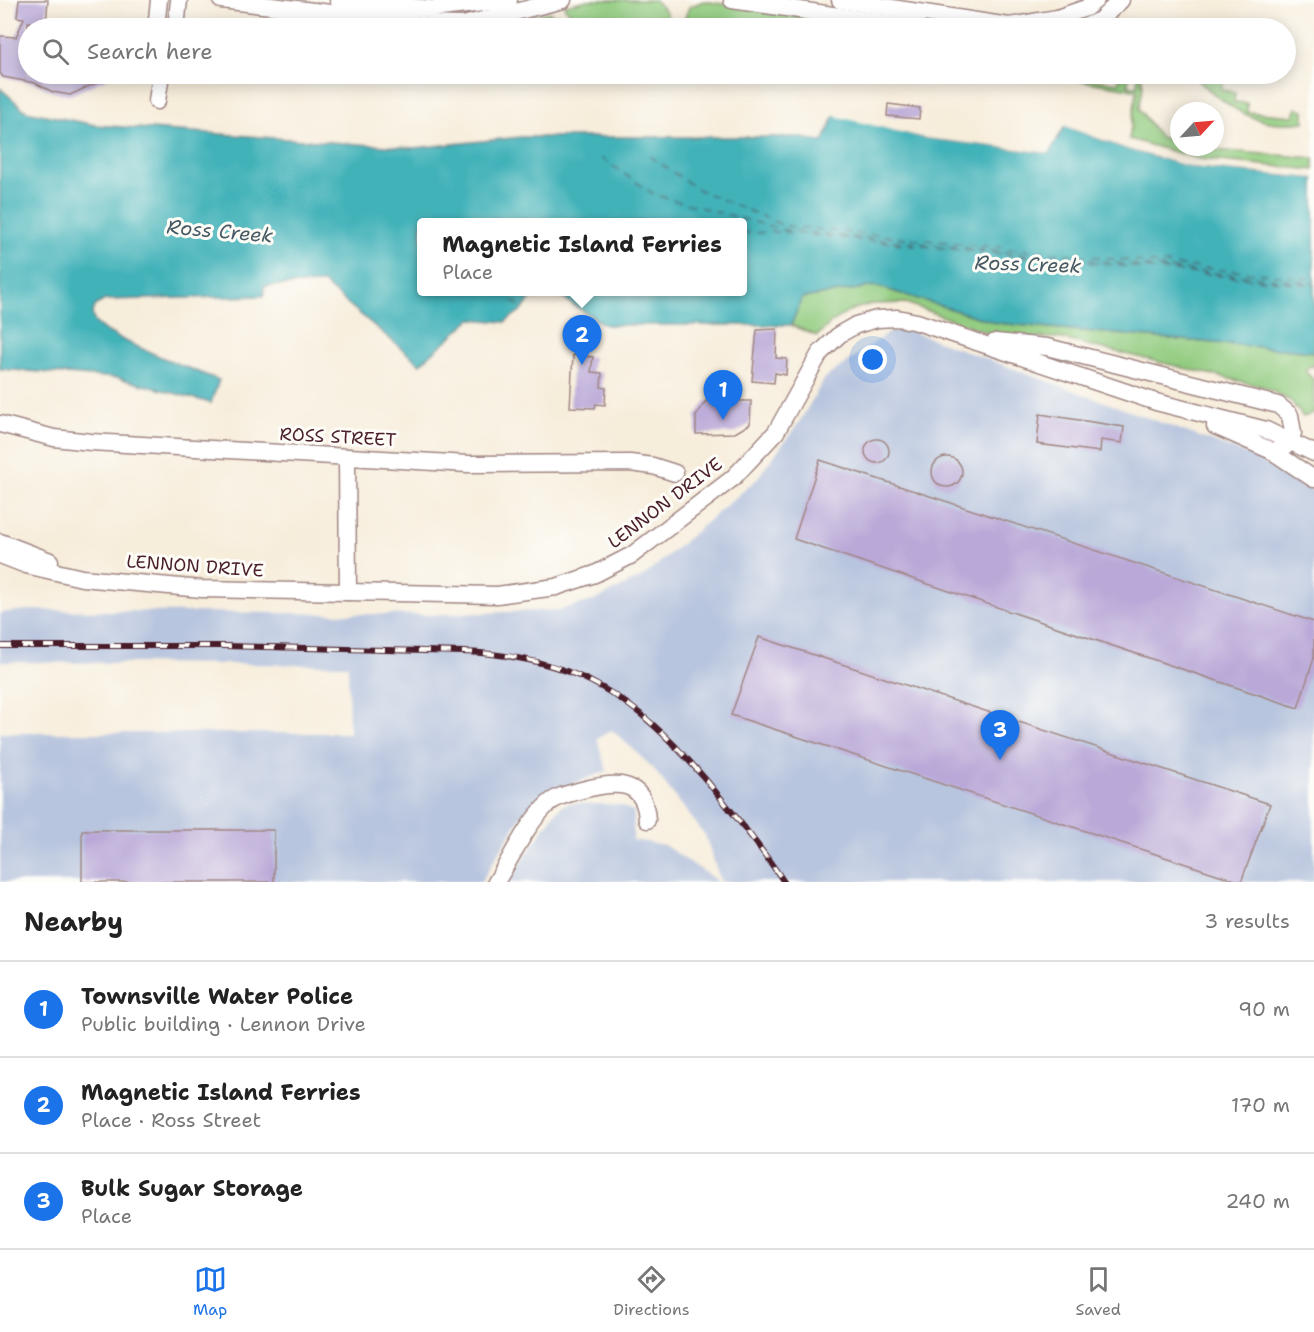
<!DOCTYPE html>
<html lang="en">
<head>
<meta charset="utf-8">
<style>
	:root { --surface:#fff; --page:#f2f2f2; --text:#222; --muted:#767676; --line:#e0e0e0; --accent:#1a73e8 }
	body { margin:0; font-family:"Shantell Sans",sans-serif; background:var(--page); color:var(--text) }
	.compass { position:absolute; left:1170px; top:102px; width:54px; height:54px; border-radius:50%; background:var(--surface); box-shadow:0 3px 15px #0003; rotate:64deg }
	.you { position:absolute; left:873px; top:360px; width:21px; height:21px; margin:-15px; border:4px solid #fff; border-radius:50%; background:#1a73e8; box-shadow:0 0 0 9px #1a73e833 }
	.badge { display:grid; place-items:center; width:39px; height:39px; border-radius:50%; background:var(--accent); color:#fff; font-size:20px; font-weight:700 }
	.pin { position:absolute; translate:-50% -50px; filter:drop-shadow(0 2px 3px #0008) }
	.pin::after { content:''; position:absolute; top:32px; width:21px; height:18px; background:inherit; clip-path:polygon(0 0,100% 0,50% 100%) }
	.popup { position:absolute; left:417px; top:218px; width:330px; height:78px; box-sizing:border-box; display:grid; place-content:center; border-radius:6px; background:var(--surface); filter:drop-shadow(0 2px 4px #0005); font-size:20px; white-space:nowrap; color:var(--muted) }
	.popup b { font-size:22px; color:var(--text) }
	.popup::after { content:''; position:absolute; left:50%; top:100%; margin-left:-12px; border:12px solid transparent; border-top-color:var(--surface) }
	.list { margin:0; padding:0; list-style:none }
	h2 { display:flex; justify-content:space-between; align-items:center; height:78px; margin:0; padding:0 24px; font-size:26px }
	h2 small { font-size:20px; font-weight:400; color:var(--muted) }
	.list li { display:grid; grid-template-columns:39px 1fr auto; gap:18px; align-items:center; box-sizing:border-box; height:96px; padding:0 24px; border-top:2px solid var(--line) }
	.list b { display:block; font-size:22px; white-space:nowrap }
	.list p { margin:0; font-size:20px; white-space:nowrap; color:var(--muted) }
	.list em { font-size:20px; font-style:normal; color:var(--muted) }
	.icon { flex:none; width:33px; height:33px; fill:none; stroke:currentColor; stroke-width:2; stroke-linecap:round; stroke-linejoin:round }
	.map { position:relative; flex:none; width:1314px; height:882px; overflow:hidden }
	.search { position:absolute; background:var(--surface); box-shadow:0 3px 15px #0003; left:18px; right:18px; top:18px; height:66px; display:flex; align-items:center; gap:15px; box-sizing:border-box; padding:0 21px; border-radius:33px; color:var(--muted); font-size:22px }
	.sheet { height:366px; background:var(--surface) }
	nav { display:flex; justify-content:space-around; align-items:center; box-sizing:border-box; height:84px; border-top:2px solid var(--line); background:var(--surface); font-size:16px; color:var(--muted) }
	nav a { display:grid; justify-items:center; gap:3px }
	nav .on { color:var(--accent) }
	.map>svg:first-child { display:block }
	.industrial { fill:#b8c5de }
	.green { fill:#92cc80; stroke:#6e7656; stroke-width:1.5 }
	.water { fill:#42b2b9; stroke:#466872; stroke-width:1.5 }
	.pier { fill:#f7eddb }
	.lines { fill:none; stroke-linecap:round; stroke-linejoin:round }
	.ferry { stroke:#475a64; stroke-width:1.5; stroke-dasharray:8 6; stroke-linecap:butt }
	.building { fill:#baa9d8 }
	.minor-casing { stroke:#a08683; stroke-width:19 }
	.minor { stroke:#fff; stroke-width:16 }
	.rail-casing { stroke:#4a1f2b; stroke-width:6 }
	.rail { stroke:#fdfcf7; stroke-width:4; stroke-dasharray:11; stroke-linecap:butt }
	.labels { text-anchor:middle; stroke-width:6; stroke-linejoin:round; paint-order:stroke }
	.street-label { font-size:18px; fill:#4a1f2b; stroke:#fdfcf7 }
	.water-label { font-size:20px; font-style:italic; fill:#475a64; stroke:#fdfcf7 }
</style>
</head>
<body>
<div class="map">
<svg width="1314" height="882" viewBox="0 0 1314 882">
	<rect width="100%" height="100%" fill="#fdfcf7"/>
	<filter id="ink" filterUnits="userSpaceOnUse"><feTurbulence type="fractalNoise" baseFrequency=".0167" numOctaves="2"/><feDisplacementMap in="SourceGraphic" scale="12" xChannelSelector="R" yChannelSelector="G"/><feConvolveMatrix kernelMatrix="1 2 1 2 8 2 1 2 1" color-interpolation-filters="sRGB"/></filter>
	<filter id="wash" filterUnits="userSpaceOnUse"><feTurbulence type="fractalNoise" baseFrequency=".008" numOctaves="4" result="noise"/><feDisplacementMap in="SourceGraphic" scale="24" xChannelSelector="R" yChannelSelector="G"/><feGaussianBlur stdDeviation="1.35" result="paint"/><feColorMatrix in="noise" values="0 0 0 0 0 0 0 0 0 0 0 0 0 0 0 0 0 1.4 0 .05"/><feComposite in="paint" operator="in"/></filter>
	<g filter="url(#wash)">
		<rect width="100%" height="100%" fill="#f7eddb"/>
		<g class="industrial">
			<path d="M905 329 1252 456 1314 491V882H721L705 835 652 767 612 730 597 739 607 771 544 795 523 813 481 882H0V733H349L348 665 0 662V613L27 610 430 615 559 610 595 600 644 576 756 480 800 421 825 378 888 333Z"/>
			<path d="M570 803 620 805 634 812 633 840 664 845 719 882H508L555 813 563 805Z"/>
		</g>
		<g class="green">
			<path d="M588 0H655L667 13V24L657 28 650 16 593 20 597 28H586L565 8V5Z"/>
			<path d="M703 1 868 26 873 28H741L684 20 689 7Z"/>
			<path d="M548 12 562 19 565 28H478Z"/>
			<path d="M272 13 396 28H331L272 21Z"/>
			<path d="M1038 74H1057L1118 83 1120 74H1129L1128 86H1137L1138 74H1141L1143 86 1139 109 1160 137 1179 142V147L1314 158V170L1199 159 1129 139 1137 90Z"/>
			<path d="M1193 74H1210V77L1223 79 1222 90 1235 92 1234 102 1247 103V112L1294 116 1296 108 1304 110V122C1254 129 1230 108 1194 77Z"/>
			<path d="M876 286 997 323 1314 352V368L1311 365 1305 371 1314 380V413L1303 417 1291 401 1264 387 1058 338 999 337 906 303 871 304 851 310 832 322 817 336 791 325 802 298Z"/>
		</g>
		<path class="water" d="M0 88 26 111 95 125 414 148 521 137H798L823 142 835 114 925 138 1049 153 1065 126 1127 149 1192 167 1314 178V352L997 323 876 286 802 298 791 325H605L553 292H742V222H422V292H536L523 309 505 322 471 319 420 364 323 283 264 286V296L105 300 96 305 92 313C93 316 93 320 95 322 106 337 198 372 219 380L211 403 118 378 0 369Z"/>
		<g class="pier">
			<path d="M835 111 926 135 1048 150 1050 145 1053 146 1049 153 925 138 831 115Z"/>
			<path d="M1065 123 1128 146 1193 164 1314 175V178L1192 167 1127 149 1062 125Z"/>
		</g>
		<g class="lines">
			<g class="ferry">
				<path d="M650 156 697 189 785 226 1314 279"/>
				<path d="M601 158 655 195 784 230 1314 283"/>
				<path d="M742 233 783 232 1314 285"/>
				<path d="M502 292 523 309"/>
			</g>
		</g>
		<g id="blocks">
			<g class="building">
				<path d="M19 0H48L46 24 28 22V74H116L70 95 53 92 35 83 3 77 0 73V36L16 37 24 18 17 17Z"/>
				<path d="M888 104 920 108 919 119 887 116Z"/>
				<path d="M777 329 776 358 787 359 786 375 775 373 774 383 752 381 757 330Z"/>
				<path d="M573 355 593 357 591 372 602 373 601 387 606 388 605 405 596 404 595 408 570 407Z"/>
				<path d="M706 401H751L750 424 735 433 696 434V416Z"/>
				<path d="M1040 414 1124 427 1122 443 1101 440 1100 452 1037 444Z"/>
				<circle cx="877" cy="451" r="12"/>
				<circle cx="947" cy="472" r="15"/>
				<path d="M820 460 1314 622V658L1298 708 794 539Z"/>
				<path d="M759 637 1270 804 1241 882 731 715Z"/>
				<rect x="82" y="830" width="192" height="52"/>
			</g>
		</g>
	</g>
	<g filter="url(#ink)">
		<use href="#blocks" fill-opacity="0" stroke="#a08683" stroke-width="1.5"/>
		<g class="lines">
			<g class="minor-casing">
				<g id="minor">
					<path d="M221 0 423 24 463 25 563 0"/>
					<path d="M338 0 432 9 509 0"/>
					<path d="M732 0 919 28"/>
					<path d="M840 0 1009 26 1057 18 1086 8 1096 0"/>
					<path d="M156 28 159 0"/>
					<path d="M176 28 179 0"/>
					<path d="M1082 28 1100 20 1121 0"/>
					<path d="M157 101 161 74"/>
					<path d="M995 342 1047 347 1278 405 1290 415 1293 433 1286 446 1273 452"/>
					<path d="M0 424 54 438 91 442 468 464 630 463 653 466 675 473"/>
					<path d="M1215 426 1272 451 1314 479"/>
					<path d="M347 457 348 592"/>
					<path d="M0 542 50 561"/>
					<path d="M0 555 26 565 82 578 202 589 497 595 556 587 595 574 632 555 733 478 776 432 820 353 840 334 856 325 877 319 897 318 917 322 1156 402 1266 430 1314 453"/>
					<path d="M496 882C512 857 526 824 548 804 556 796 571 793 582 790 613 782 645 777 647 820"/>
				</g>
			</g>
			<use href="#minor" class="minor"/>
			<g class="rail-casing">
				<path id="rail" d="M0 646H225L464 652C577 657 635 697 706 780 733 813 760 846 784 882"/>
			</g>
			<use href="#rail" class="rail"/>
		</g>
	</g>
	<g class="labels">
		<g class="street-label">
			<text transform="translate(338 437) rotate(3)" y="6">ROSS STREET</text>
			<text transform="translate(665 503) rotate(-37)" y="6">LENNON DRIVE</text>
			<text transform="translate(195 566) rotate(4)" y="6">LENNON DRIVE</text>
		</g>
		<g class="water-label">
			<text transform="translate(220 231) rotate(5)" y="7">Ross Creek</text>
			<text transform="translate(1028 264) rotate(2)" y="7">Ross Creek</text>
		</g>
	</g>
</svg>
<svg class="compass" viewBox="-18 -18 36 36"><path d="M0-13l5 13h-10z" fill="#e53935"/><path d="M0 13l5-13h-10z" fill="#767676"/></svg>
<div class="you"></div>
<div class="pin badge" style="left:723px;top:420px">1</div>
<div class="pin badge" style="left:582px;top:365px">2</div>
<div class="popup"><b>Magnetic Island Ferries</b>Place</div>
<div class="pin badge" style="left:1000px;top:760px">3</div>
<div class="search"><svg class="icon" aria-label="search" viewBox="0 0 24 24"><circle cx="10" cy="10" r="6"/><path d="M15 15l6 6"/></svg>Search here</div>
</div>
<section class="sheet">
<h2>Nearby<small>3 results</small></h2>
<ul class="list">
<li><span class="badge">1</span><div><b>Townsville Water Police</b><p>Public building · Lennon Drive</p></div><em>90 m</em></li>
<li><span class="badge">2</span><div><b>Magnetic Island Ferries</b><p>Place · Ross Street</p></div><em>170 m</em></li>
<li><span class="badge">3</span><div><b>Bulk Sugar Storage</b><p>Place</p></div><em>240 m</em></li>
</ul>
</section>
<nav>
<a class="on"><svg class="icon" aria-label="map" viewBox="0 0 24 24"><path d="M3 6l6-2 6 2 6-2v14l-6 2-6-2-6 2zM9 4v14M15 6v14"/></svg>Map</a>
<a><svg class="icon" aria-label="directions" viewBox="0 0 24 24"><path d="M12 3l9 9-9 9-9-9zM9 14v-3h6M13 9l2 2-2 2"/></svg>Directions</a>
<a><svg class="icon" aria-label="saved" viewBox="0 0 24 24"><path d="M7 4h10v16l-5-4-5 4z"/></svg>Saved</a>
</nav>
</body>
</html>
